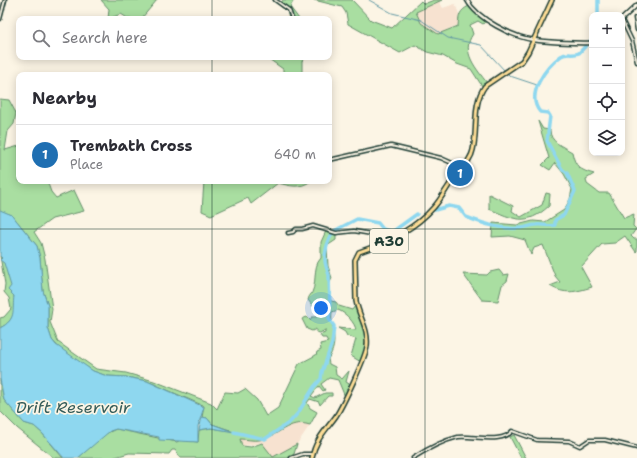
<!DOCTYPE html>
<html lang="en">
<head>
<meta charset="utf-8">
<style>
	:root { --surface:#fff; --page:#f7f7f7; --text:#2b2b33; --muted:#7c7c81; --line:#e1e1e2; --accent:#1f6fb2 }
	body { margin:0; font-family:"Shantell Sans",sans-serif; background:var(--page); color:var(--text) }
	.controls { position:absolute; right:12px; top:12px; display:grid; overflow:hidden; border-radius:8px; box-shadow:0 2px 10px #0003 }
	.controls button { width:36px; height:36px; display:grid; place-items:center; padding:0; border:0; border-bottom:1px solid var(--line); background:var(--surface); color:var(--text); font:20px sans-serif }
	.you { position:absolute; left:321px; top:308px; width:14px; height:14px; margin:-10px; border:3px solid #fff; border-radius:50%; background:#1a73e8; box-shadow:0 0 0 6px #1a73e833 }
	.badge { display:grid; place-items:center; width:26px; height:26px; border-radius:50%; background:var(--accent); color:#fff; font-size:13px; font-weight:700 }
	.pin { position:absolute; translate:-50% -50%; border:2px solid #fff; box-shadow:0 1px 4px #0006 }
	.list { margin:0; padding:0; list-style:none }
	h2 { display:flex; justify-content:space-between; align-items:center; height:52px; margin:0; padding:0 16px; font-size:17px }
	h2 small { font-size:13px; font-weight:400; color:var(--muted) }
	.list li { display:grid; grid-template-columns:26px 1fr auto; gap:12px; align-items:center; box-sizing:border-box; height:60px; padding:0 16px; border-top:1px solid var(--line) }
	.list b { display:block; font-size:15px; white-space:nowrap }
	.list p { margin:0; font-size:13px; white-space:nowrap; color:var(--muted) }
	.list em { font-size:13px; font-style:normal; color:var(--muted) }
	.icon { flex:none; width:22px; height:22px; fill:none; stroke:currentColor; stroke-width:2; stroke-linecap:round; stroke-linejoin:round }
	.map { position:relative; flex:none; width:637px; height:458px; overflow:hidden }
	.search { position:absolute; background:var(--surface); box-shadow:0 2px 10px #0003; left:16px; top:16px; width:316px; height:44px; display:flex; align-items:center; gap:10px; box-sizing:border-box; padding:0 14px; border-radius:8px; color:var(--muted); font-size:15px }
	.panel { position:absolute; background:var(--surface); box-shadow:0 2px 10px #0003; left:16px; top:72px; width:316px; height:112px; border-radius:8px }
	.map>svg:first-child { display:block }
	.built { fill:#f7e2d0 }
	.green { fill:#a9dea1; stroke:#648e6a }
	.water { fill:#8ed7ef; stroke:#6299a4 }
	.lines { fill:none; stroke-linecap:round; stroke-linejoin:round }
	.stream { stroke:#6299a4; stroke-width:1 }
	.river { stroke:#8ed7ef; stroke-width:3.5 }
	.minor-casing { stroke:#1f3d34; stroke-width:5 }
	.secondary-casing { stroke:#1f3d34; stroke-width:5.5 }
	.primary-casing { stroke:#1f3d34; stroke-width:6 }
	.minor { stroke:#fcf5e5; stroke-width:2 }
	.secondary { stroke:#fcf5e5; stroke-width:2.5 }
	.primary { stroke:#fedd96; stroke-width:3 }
	.grid { fill:none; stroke:#1f3d34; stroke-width:1; stroke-opacity:0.55 }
	.labels { text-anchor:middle; stroke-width:3.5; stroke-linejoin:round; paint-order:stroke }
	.shield { fill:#fcf5e5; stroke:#617469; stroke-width:1 }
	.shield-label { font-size:14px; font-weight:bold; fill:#1f3d34 }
	.water-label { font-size:16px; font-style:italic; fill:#355c59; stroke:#fcf5e5 }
</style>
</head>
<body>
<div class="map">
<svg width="637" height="458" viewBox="0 0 637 458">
	<rect width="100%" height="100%" fill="#fcf5e5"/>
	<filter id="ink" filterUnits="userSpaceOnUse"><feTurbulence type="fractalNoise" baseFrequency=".025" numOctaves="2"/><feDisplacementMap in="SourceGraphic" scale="8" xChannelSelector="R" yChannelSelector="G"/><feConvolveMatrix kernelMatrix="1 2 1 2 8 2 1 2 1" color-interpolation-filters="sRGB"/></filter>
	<g filter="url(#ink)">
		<g class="built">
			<path d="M439 1 443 8 455 4 459 14 458 25 438 34 421 23 416 12Z"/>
			<path d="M305 423 310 425 297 444 273 458 262 443 241 446 240 439 260 440 292 424Z"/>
		</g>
		<g class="green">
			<path d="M101 0H157L141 19H129L121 14 108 19 109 9Z"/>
			<path d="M283 0H294L290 7 299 19H289L287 11 279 5Z"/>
			<path d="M314 0H352L371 20 392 28 421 1 424 4 434 0H442L416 12 421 23 438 34 458 26C459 15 459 11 469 6L478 15 487 21 483 24 478 21 470 25 473 34C460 52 477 69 487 83L482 86 471 69 457 64 443 56 427 52 415 45 400 53 348 24 346 13 342 7Z"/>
			<path d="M266 57H307L302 61V75H283V69Z"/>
			<path d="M0 99 9 100 16 113 14 124 8 131 5 150 19 146V181H47L51 192 56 198 74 190 84 211 52 219 34 232 41 243 45 259 52 309 50 322 58 342 96 369 126 373 154 381 211 403 217 409 225 392 238 393 245 389 257 400 266 416 278 408 299 364 316 355 317 352 321 350 320 344 328 342 326 338H322L320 335 325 333V330L320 333 316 332V329L312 331 307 329 302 319 307 317 310 320 312 317H317L318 309H315L308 300 309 297C319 286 311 268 321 258V242L326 231 336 233V240L327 246 328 266 332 278C328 286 329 294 331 301L336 302 339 306 352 310 355 306C365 325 369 342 361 362L351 356 356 339 347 336 345 332 338 328 356 330C355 323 346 313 338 310L332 312C330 330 340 341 328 359L329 364 335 367 336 375 342 379 349 371 346 382 351 385 345 397 338 380 329 378 321 384 325 390 323 391 319 386 311 396 315 398 325 393H332V396H328L320 405 319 402 310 399 307 403 310 408 317 412 310 425C288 418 278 438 259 440 253 441 246 439 240 439L242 446 251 447 262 443 273 457 297 444 294 454 288 458H181L175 450H172L169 454 129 453 112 458H78L103 435 116 429 177 442 180 440 198 442 199 430 211 428 230 430 212 424 207 418 202 417 204 406 147 381 126 377 107 376 93 371 62 351 52 340 48 328V306L43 291 40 258 37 246 12 215 0 211Z"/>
			<path d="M538 121 543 129 550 130C550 142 562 146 572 152 575 167 580 170 594 174L586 179 587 184 599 193H609L624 218 634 214 633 226 636 229 631 236 634 239H637V251L636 252 625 236 615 243 602 244 581 267 592 287C575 292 565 295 550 286L560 282 555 276 543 245 534 248 531 255 525 240 510 236 492 237 493 223 517 225 533 221 545 222 564 210 570 199 572 189 564 174 555 163 550 170 542 165 549 158Z"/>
			<path d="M204 181H311C300 189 290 186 278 183L251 204 248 198 211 215 202 211Z"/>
			<path d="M546 193 550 194 549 206C526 227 514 219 489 209V194L513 206 512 211 521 217 542 205Z"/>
			<path d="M0 256C9 264 14 298 17 311L7 324 0 328V318L4 317 11 309 9 298 4 292 5 284Z"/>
			<path d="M499 270 503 275 509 274 507 281 502 285 498 301 482 300 463 274 487 275 490 272Z"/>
			<path d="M0 379 4 400 24 423 34 426 42 433 63 458H54L17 428 0 411Z"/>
			<path d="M514 435 526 458H521L510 437Z"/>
		</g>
		<g class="water">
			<path d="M0 210 12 215 37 246 40 258 43 291 48 306V328L52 340 56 345 93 371 107 376 126 377 147 381 204 407 198 426V442L159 440V437L116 429 110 431 78 458H64L42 433 34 426 24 423 4 400 0 379V328C17 319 12 311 14 296L8 290 11 286 4 263 0 260 2 258 0 256Z"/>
			<path d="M202 417 207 418 212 424 234 432 211 428 199 430Z"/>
		</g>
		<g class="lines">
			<g class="stream">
				<path d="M369 0 392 13 421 20 448 38 481 45 505 71"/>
				<path d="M507 73 510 76 537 85"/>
			</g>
			<g class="river">
				<path d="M598 0V15"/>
				<path d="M435 210 449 206 459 208 466 217C484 224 502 230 521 228 526 228 530 225 536 225 543 224 548 227 555 225V220L564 215 575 191 567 173 562 169 547 141 550 116 548 113 540 112C525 94 546 67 561 56 567 52 573 56 579 53L592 39"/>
				<path d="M334 231 357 219 378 223 383 229 392 232 417 214"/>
				<path d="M234 432 265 439 290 422 298 413 314 387 321 379 322 372 332 343 334 326 329 319C331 305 329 290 329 275 328 272 327 270 326 266 323 257 327 241 333 233"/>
			</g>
			<g class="minor-casing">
				<g id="minor">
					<path d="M275 0 289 10 292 19"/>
					<path d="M635 18 637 30"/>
					<path d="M0 19 5 0"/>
					<path d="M622 20 632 41 637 62"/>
					<path d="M329 160 391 146 441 158 463 168"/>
					<path d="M288 233 293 232 296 229H302L313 226 336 233 354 231 383 236H395"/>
					<path d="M291 458 303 454H313"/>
					<path d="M413 458C427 449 442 441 458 437 472 435 503 444 512 431L537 440 569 441 580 446 589 440H605L637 448"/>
				</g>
			</g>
			<g class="secondary-casing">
				<g id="secondary">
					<path d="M467 0C477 19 513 37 534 40 553 43 573 43 592 43"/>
					<path d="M622 19 637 5"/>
				</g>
			</g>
			<g class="primary-casing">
				<path id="primary" d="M312 458C315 440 326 430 336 416 343 405 366 357 367 346 369 329 359 317 356 301L355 260 359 252C386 243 414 230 434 207 442 198 447 187 455 177 461 169 471 161 473 150 478 129 472 103 485 86L522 61 528 52 552 0"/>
			</g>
			<use href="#minor" class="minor"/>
			<use href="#secondary" class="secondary"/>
			<use href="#primary" class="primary"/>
		</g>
	</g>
	<path class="grid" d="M212 0V19M425 0V458M212 57V75M212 181V458M0 229H637"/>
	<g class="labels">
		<rect class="shield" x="370" y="229" width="38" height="24" rx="3"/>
		<g class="shield-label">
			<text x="389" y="246">A30</text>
		</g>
		<g class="water-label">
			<text x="73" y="413">Drift Reservoir</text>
		</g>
	</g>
</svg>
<div class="controls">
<button>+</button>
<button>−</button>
<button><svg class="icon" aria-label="locate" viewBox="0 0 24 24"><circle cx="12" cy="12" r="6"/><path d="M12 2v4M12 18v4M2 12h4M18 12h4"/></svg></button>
<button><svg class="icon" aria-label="layers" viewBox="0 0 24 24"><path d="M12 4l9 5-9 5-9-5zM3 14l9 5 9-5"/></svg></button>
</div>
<div class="you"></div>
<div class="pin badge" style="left:460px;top:173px">1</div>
<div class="search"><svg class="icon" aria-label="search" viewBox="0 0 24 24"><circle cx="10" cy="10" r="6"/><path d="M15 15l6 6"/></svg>Search here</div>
<section class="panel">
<h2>Nearby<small></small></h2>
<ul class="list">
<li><span class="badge">1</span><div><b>Trembath Cross</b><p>Place</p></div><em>640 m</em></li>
</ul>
</section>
</div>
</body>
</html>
